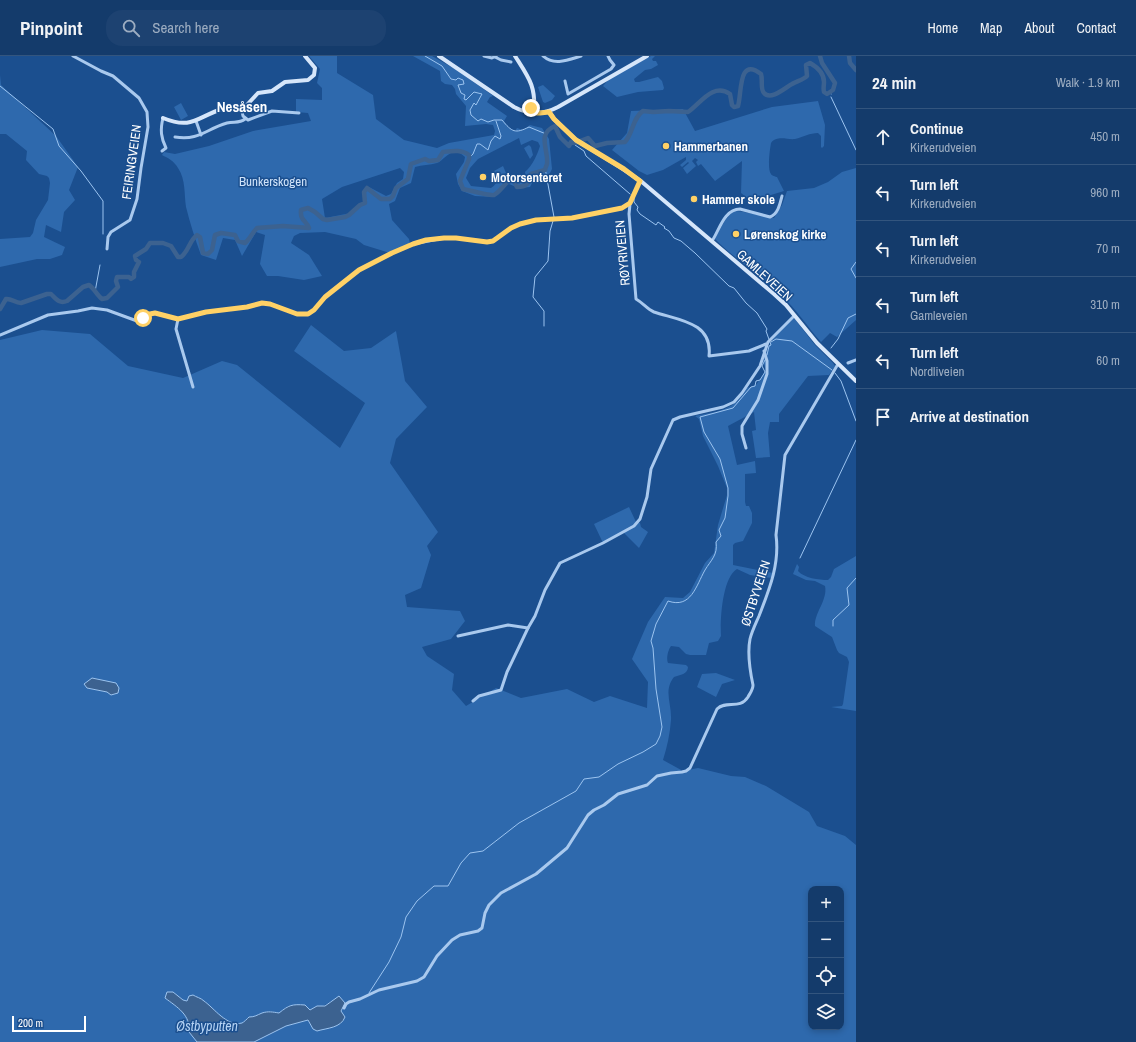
<!DOCTYPE html>
<html lang="en">
<head>
<meta charset="utf-8">
<style>
	:root { --surface:#143b6b; --page:#1d4271; --text:#f1f3f6; --muted:#9dadc1; --line:#33557e }
	body { margin:0; font-family:"Archivo Narrow",sans-serif; background:var(--page); color:var(--text) }
	.controls { position:absolute; right:12px; bottom:12px; display:grid; overflow:hidden; border-radius:8px; box-shadow:0 2px 6px #0003 }
	.controls button { width:36px; height:36px; display:grid; place-items:center; padding:0; border:0; border-bottom:1px solid var(--line); background:var(--surface); color:var(--text); font:20px sans-serif }
	.scale { position:absolute; left:12px; bottom:10px; width:74px; box-sizing:border-box; padding-left:4px; border:2px solid #fff; border-top:0; font-size:11px; line-height:14px; white-space:nowrap; color:#fff; -webkit-text-stroke:3px #1b4f8f; paint-order:stroke }
	.stop { position:absolute; width:12px; height:12px; margin:-9px; border:3px solid #ffd166; border-radius:50%; background:#fff }
	.stop.end { background:#ffd166; border-color:#fff; box-shadow:0 1px 4px #0008 }
	.list { margin:0; padding:0; list-style:none }
	h2 { display:flex; justify-content:space-between; align-items:center; height:52px; margin:0; padding:0 16px; font-size:17px }
	h2 small { font-size:13px; font-weight:400; color:var(--muted) }
	.list li { display:grid; grid-template-columns:26px 1fr auto; gap:12px; align-items:center; box-sizing:border-box; height:56px; padding:0 16px; border-top:1px solid var(--line) }
	.list b { display:block; font-size:15px; white-space:nowrap }
	.list p { margin:0; font-size:13px; white-space:nowrap; color:var(--muted) }
	.list em { font-size:13px; font-style:normal; color:var(--muted) }
	.icon { flex:none; width:22px; height:22px; fill:none; stroke:currentColor; stroke-width:2; stroke-linecap:round; stroke-linejoin:round }
	.map { position:relative; flex:none; width:856px; height:986px; overflow:hidden }
	header { display:flex; align-items:center; gap:24px; box-sizing:border-box; height:56px; padding:0 20px; background:var(--surface); border-bottom:1px solid var(--line) }
	header strong { font-size:19px }
	nav { display:flex; gap:22px; margin-inline-start:auto; font-size:14px }
	.search { width:280px; height:36px; background:var(--page); display:flex; align-items:center; gap:10px; box-sizing:border-box; padding:0 14px; border-radius:16px; color:var(--muted); font-size:15px }
	main { display:flex }
	aside { flex:1; background:var(--surface) }
	.map>svg:first-child { display:block }
	.green { fill:#2e69ad; fill-rule:evenodd }
	.water { fill:#3c6290; stroke:#9cc4f0 }
	.lines { fill:none; stroke-linecap:round; stroke-linejoin:round }
	.stream { stroke:#9cc4f0; stroke-width:1 }
	.river { stroke:#3c6290; stroke-width:4.5 }
	.street { stroke:#a9c9ee; stroke-width:3 }
	.secondary { stroke:#d6e6fa; stroke-width:4 }
	.route { stroke:#ffd166; stroke-width:5 }
	.poi-dot { fill:#ffd166; stroke:#1b4f8f; stroke-width:1.5 }
	.labels { text-anchor:middle; stroke-width:3; stroke-linejoin:round; paint-order:stroke }
	.poi-label { font-size:13px; font-weight:bold; fill:#fff; stroke:#1b4f8f; text-anchor:start }
	.street-label { font-size:13px; fill:#fff; stroke:#1b4f8f }
	.park-label { font-size:13px; fill:#cfe3fa; stroke:#1b4f8f }
	.water-label { font-size:14px; font-style:italic; fill:#b5d3f5; stroke:#1b4f8f }
	.quarter-label { font-size:15px; font-weight:bold; fill:#fff; stroke:#1b4f8f }
</style>
</head>
<body>
<header>
<strong>Pinpoint</strong>
<div class="search"><svg class="icon" aria-label="search" viewBox="0 0 24 24"><circle cx="10" cy="10" r="6"/><path d="M15 15l6 6"/></svg>Search here</div>
<nav><a>Home</a><a>Map</a><a>About</a><a>Contact</a></nav>
</header>
<main>
<div class="map">
<svg width="856" height="986" viewBox="0 0 856 986">
	<rect width="100%" height="100%" fill="#1b4f8f"/>
	<g class="green">
		<path d="M309 0H337V17L373 39 376 63 404 84 437 92 449 87 494 79 495 75 493 69 486 68 465 70 466 50 456 38 455 33 452 29 445 28 441 25 440 15 413 0H432L455 13 492 39 493 40 490 41 487 46 507 60 504 65 508 71 515 75 517 72 523 74 530 69 542 72 549 83 552 113 549 119 545 120 542 117 536 119 530 131 519 132 509 128 504 129 493 141 475 140 462 135 458 128 456 118 464 106 465 101C452 88 445 104 437 107 430 109 422 109 415 111L411 127 400 132 395 145 389 148 392 164 409 183 410 188 390 197 364 189 356 183 325 176 300 177 294 180 291 187 309 199 322 220 304 224 278 220H267L260 208 265 179 256 176 242 200 235 184 223 182 216 204 201 199C195 183 190 167 186 151 184 138 186 124 178 112 174 105 168 102 162 99L164 96 175 98 209 90 253 75 311 65 308 57 296 56V43L322 44V32L317 27 320 13ZM519 82 521 89 532 84 538 86 540 90C537 99 533 109 525 116L526 122 525 126C523 126 520 127 518 126 513 125 510 120 503 122 497 124 495 130 491 132L471 130 466 122 470 112 478 103ZM400 112 404 116 403 123 397 127 391 138 386 140 369 131 364 136 366 147 357 150 351 157 325 162 322 143 342 131Z"/>
		<path d="M651 0H655L652 3 653 5H656L658 9 651 13 645 14 634 23 635 26H639L658 21 662 25 664 32 663 34 638 36 617 41 603 30 609 23Z"/>
		<path d="M0 19 1 29 56 80 78 111 69 134 75 144 64 156 61 176 46 169 44 181 65 191 62 199 50 203H37L0 211V183L30 181 33 177 36 164 48 144 50 127 49 122 47 120 39 118 26 104 27 95 6 78H0Z"/>
		<path d="M543 29 555 40 552 44 545 47 543 46 538 31Z"/>
		<path d="M818 45 825 69 824 90 822 92 821 91V80L818 77C810 77 803 81 795 83 787 84 777 79 771 87 770 93 767 113 771 118 771 119 776 121 777 121L784 135 751 145 741 137 742 105 715 125 701 108 698 110 696 106 698 104 695 102 692 105 696 110 687 118 683 112 689 107 688 106 682 111 680 109 686 104V101L663 114 647 119 639 115 612 94 627 77 631 55 683 53 695 75 772 51Z"/>
		<path d="M181 47 188 60 181 64 174 51Z"/>
		<path d="M529 89 531 91 533 99 530 103 524 92Z"/>
		<path d="M503 110 506 117 497 122 494 115Z"/>
		<path d="M856 112V264L837 281 830 277 821 286C807 270 796 253 781 239 760 219 735 203 715 183 719 175 727 158 735 155 738 154 767 161 774 162L782 149 787 135 814 132 828 126 842 116Z"/>
		<path d="M794 262 815 289 833 307 835 310 829 319 808 320 779 358V366H770L768 377 770 401 756 402 752 375 756 374 754 356 728 370 737 409 755 405 756 417 745 418V446L746 450H749L752 457V467L743 485 735 487 733 489V509L773 517 772 522 750 519 737 513C722 522 720 565 721 580L718 585 709 587 706 599H690L686 598 679 591 671 590C668 594 666 603 668 607L686 609 688 611C688 618 680 619 674 621 663 635 672 648 671 664 670 678 667 691 663 704L683 715 698 712 731 720 745 721 766 730 809 756 817 770 845 780 856 789V986H254L286 970 308 964 313 973 341 955 342 952 331 945C324 951 318 950 310 954L288 950 279 957C273 956 268 955 262 957 257 959 255 961 249 961 247 963 244 966 242 967 230 971 212 954 205 945L183 944 173 936 165 942C177 951 191 959 189 976L197 986H0V284L42 274 90 278 128 310 183 322 222 305 237 309 340 392 365 347 294 295 311 269 344 295 371 292 396 275 405 325 427 351 396 383 390 407 438 476 427 490 431 499 421 532 405 539 407 551 460 555 465 565 451 583 422 591 427 600 454 618 452 634 466 650 496 632 521 642 567 633 594 646 610 640 647 652 648 626 632 603 648 566 665 541 683 542 690 536 705 507 714 497 718 469 727 439V432L718 410 703 380 699 363 695 360C719 355 734 355 747 332L756 329 766 314 763 306C770 284 776 278 794 262ZM92 622 98 623 107 636 87 632ZM811 833H841V971H811Z"/>
		<path d="M629 451 636 466 640 467 641 471 648 476 639 492 623 476 603 487 594 468Z"/>
		<path d="M856 500V655L831 651 842 650 843 648 849 606 847 601 839 597 837 594 832 581 815 570C814 557 828 544 825 530L815 525 806 524 793 518 797 508 799 511 798 515C804 522 819 524 828 524L831 521 834 513Z"/>
		<path d="M716 617 735 624 722 628 716 641 697 631 702 618Z"/>
	</g>
	<g class="water">
		<path d="M92 622 116 627 119 632 118 637 111 639 107 636 87 632 84 628Z"/>
		<path d="M167 936H173L183 944 187 945 189 940 193 939C196 941 201 942 204 945 214 952 227 971 242 967 244 966 247 963 249 961 255 961 257 959 262 957 268 955 273 956 279 957 289 949 292 948 305 949L310 954 317 950H325L339 940 345 947 341 955 345 961C341 972 327 972 317 975L313 973 308 964 286 970 254 986H197L189 976C191 959 177 951 165 942Z"/>
	</g>
	<g class="lines">
		<g class="stream">
			<path d="M425 0 442 10 451 23 456 24 458 22 463 24 464 28 458 29 461 37 465 39 464 43 466 44 474 36 482 38 476 49 474 47 470 54 471 59 478 65 481 63 488 66 494 64H502C512 76 515 78 529 71L546 78"/>
			<path d="M0 30 53 73 59 90 81 115 103 145V178"/>
			<path d="M830 36 831 38"/>
			<path d="M831 41 856 94"/>
			<path d="M575 87V89L584 95 586 100 630 138"/>
			<path d="M469 99 471 100 473 98 477 88H480L488 94 491 85 495 80 500 83 501 80 496 65"/>
			<path d="M545 112 554 161"/>
			<path d="M634 141V146L638 151 637 154 640 158 656 169 658 166 665 171 664 172 669 175 674 182 681 185 695 197 729 230 734 232 746 247 757 257 767 273 766 275 771 289 769 290 767 299"/>
			<path d="M856 206 851 213 856 222"/>
			<path d="M95 236 100 209"/>
			<path d="M544 270V255L533 241 535 221 548 205 550 175 553 165"/>
			<path d="M771 286 776 283 792 285 832 314"/>
			<path d="M831 292 838 283 848 262 856 258"/>
			<path d="M835 317 841 325 856 365"/>
			<path d="M800 502 856 384"/>
			<path d="M833 570V564L849 549 847 532 856 522"/>
			<path d="M369 937 389 906 401 881 406 861 417 845 434 830H448L461 807 470 797 483 795 519 767 576 735 584 723 599 721 618 708 643 696 656 688 660 680 662 671 656 633 653 592 651 585 656 568 668 545C691 553 696 530 705 514 711 504 718 499 716 486L721 480 719 474 725 462 728 440V432L720 403 704 376 700 361 733 352 751 331 755 330 756 325 760 324 765 316 762 310 765 304"/>
		</g>
		<g class="river">
			<path d="M849 0 850 7 856 14"/>
			<path d="M0 253 6 243C11 242 15 247 21 247L47 238H51C56 243 59 248 67 245L83 231 89 229C94 232 97 239 102 243L107 242 118 231 116 225 117 221H129L131 223 134 221V216L139 206 136 204 135 200 146 193 150 187H163L171 190 178 201H181C189 195 189 185 197 179L200 181 203 197 208 198 212 194 215 179 221 177 235 179 238 185 245 187C250 183 252 177 257 172L283 170 309 172C306 164 300 165 301 154L308 152 315 156 323 163 327 164 345 161 349 159 360 149 365 147 364 136 367 132 381 143H390L393 140 396 132 408 123 411 108 425 103 429 105 438 104 443 96C452 95 461 93 469 99V103L460 125 463 133C468 134 490 140 494 139 500 136 504 128 510 124L514 125 517 131C527 131 529 127 531 118L545 114C545 113 547 108 547 108 549 94 536 78 555 70L560 81 569 90 571 86 575 87 588 82 595 90 607 87 625 86C633 77 633 61 643 55L653 56 669 55 688 56C700 48 713 26 730 38L732 49 734 51 738 50C742 37 738 0 761 18 763 24 760 33 764 37 771 45 786 31 792 28 797 25 803 24 807 20L806 9 810 7C817 11 824 17 824 26 824 30 823 32 824 36L827 38 833 34 835 27 822 7 820 0"/>
		</g>
		<g class="street">
			<path d="M73 0 101 15 113 20 139 42 147 56 148 71 141 112 137 143 130 164 111 176 108 181 107 193"/>
			<path d="M484 0 492 2 496 0"/>
			<path d="M543 0C554 10 568 4 581 0"/>
			<path d="M495 1 501 4 511 6"/>
			<path d="M565 25 568 38 611 13 614 9 610 4 608 0"/>
			<path d="M241 51 243 60 248 64 272 55 299 57"/>
			<path d="M196 65 201 79"/>
			<path d="M175 81C199 85 206 73 227 67 234 65 239 68 245 63"/>
			<path d="M162 95 166 92C161 82 160 74 163 62"/>
			<path d="M630 148 629 158 636 243C643 247 647 253 654 256 678 264 713 266 709 300L749 295 766 288"/>
			<path d="M712 185C719 175 724 153 740 153L770 161C778 158 780 148 782 140"/>
			<path d="M178 263 176 273 193 331"/>
			<path d="M0 279 48 259 78 255 92 252 107 254 137 265 152 257 160 258 178 263 206 256 247 251 262 247 270 248 297 258H308L314 254 325 241 359 214 392 197 413 188 444 182H457L487 186 493 185 511 172 520 168 536 164 572 162 622 152 630 147 640 125"/>
			<path d="M848 307 856 304"/>
			<path d="M746 392 742 378V370L758 344 767 318V305L764 295"/>
			<path d="M458 580 508 569 528 572 535 560 545 534 560 507 603 487 634 470 640 463 647 441 651 413 673 364 680 361 723 351 734 346 742 337 760 310 768 286 794 260"/>
			<path d="M473 645 479 640 501 634 507 616 528 572"/>
			<path d="M344 952 346 948 349 946 360 943 379 934 417 925 424 921 437 900 452 884 460 879 478 875 482 872 485 857 489 849 501 837 536 818 567 792 588 759 594 754 604 749 618 738 647 729 657 720 671 717 682 716 686 715 690 712 717 653C726 644 740 654 748 641 750 637 753 634 753 629 750 615 747 598 750 583 752 575 756 567 759 560 769 534 780 508 776 479L785 399 838 308"/>
		</g>
		<g class="secondary">
			<path d="M439 0 514 51C529 59 543 59 558 51L647 0"/>
			<path d="M515 0C529 22 536 30 534 57"/>
			<path d="M549 55 554 63 576 84 620 111 642 126 774 238 786 249 817 287 856 325"/>
			<path d="M163 62C192 74 197 61 222 53 230 50 238 53 246 50L258 37 272 35 285 26 308 24 314 19 315 12 305 0"/>
		</g>
	</g>
	<g class="lines">
		<path class="route" d="M143 262 150 258 155 257 178 263 206 256 247 251 262 247 270 248 297 258H308L314 254 325 241 359 214 392 197 413 188 426 184 444 182H456L487 186 493 185 511 172 520 168 536 164 572 162 622 152 630 147 640 125 624 113 576 84 554 63 549 56 540 57H530L531 52"/>
	</g>
	<g class="poi-dot">
		<circle cx="666" cy="90" r="4"/>
		<circle cx="483" cy="121" r="4"/>
		<circle cx="694" cy="143" r="4"/>
		<circle cx="736" cy="178" r="4"/>
	</g>
	<g class="labels">
		<g class="poi-label">
			<text x="674" y="95">Hammerbanen</text>
			<text x="491" y="126">Motorsenteret</text>
			<text x="702" y="148">Hammer skole</text>
			<text x="744" y="183">Lørenskog kirke</text>
		</g>
		<g class="street-label">
			<text transform="translate(131 106) rotate(-82)" y="5">FEIRINGVEIEN</text>
			<text transform="translate(622 197) rotate(-95)" y="5">RØYRIVEIEN</text>
			<text transform="translate(765 219) rotate(42)" y="5">GAMLEVEIEN</text>
			<text transform="translate(755 537) rotate(-72)" y="5">ØSTBYVEIEN</text>
		</g>
		<g class="park-label">
			<text x="273" y="130">Bunkerskogen</text>
		</g>
		<g class="water-label">
			<text x="207" y="975">Østbyputten</text>
		</g>
		<g class="quarter-label">
			<text x="242" y="56">Nesåsen</text>
		</g>
	</g>
</svg>
<div class="controls">
<button>+</button>
<button>−</button>
<button><svg class="icon" aria-label="locate" viewBox="0 0 24 24"><circle cx="12" cy="12" r="6"/><path d="M12 2v4M12 18v4M2 12h4M18 12h4"/></svg></button>
<button><svg class="icon" aria-label="layers" viewBox="0 0 24 24"><path d="M12 4l9 5-9 5-9-5zM3 14l9 5 9-5"/></svg></button>
</div>
<div class="scale">200 m</div>
<div class="stop" style="left:143px;top:262px"></div>
<div class="stop end" style="left:531px;top:52px"></div>
</div>
<aside>
<h2>24 min<small>Walk · 1.9 km</small></h2>
<ul class="list">
<li><svg class="icon" aria-label="ahead" viewBox="0 0 24 24"><path d="M12 20V5M6 11l6-6 6 6"/></svg><div><b>Continue</b><p>Kirkerudveien</p></div><em>450 m</em></li>
<li><svg class="icon" aria-label="left" viewBox="0 0 24 24"><path d="M17 20v-9H6M10 6l-5 5 5 5"/></svg><div><b>Turn left</b><p>Kirkerudveien</p></div><em>960 m</em></li>
<li><svg class="icon" aria-label="left" viewBox="0 0 24 24"><path d="M17 20v-9H6M10 6l-5 5 5 5"/></svg><div><b>Turn left</b><p>Kirkerudveien</p></div><em>70 m</em></li>
<li><svg class="icon" aria-label="left" viewBox="0 0 24 24"><path d="M17 20v-9H6M10 6l-5 5 5 5"/></svg><div><b>Turn left</b><p>Gamleveien</p></div><em>310 m</em></li>
<li><svg class="icon" aria-label="left" viewBox="0 0 24 24"><path d="M17 20v-9H6M10 6l-5 5 5 5"/></svg><div><b>Turn left</b><p>Nordliveien</p></div><em>60 m</em></li>
<li><svg class="icon" aria-label="arrive" viewBox="0 0 24 24"><path d="M6 21V4h12l-3 4 3 4H6"/></svg><div><b>Arrive at destination</b></div></li>
</ul>
</aside>
</main>
</body>
</html>
